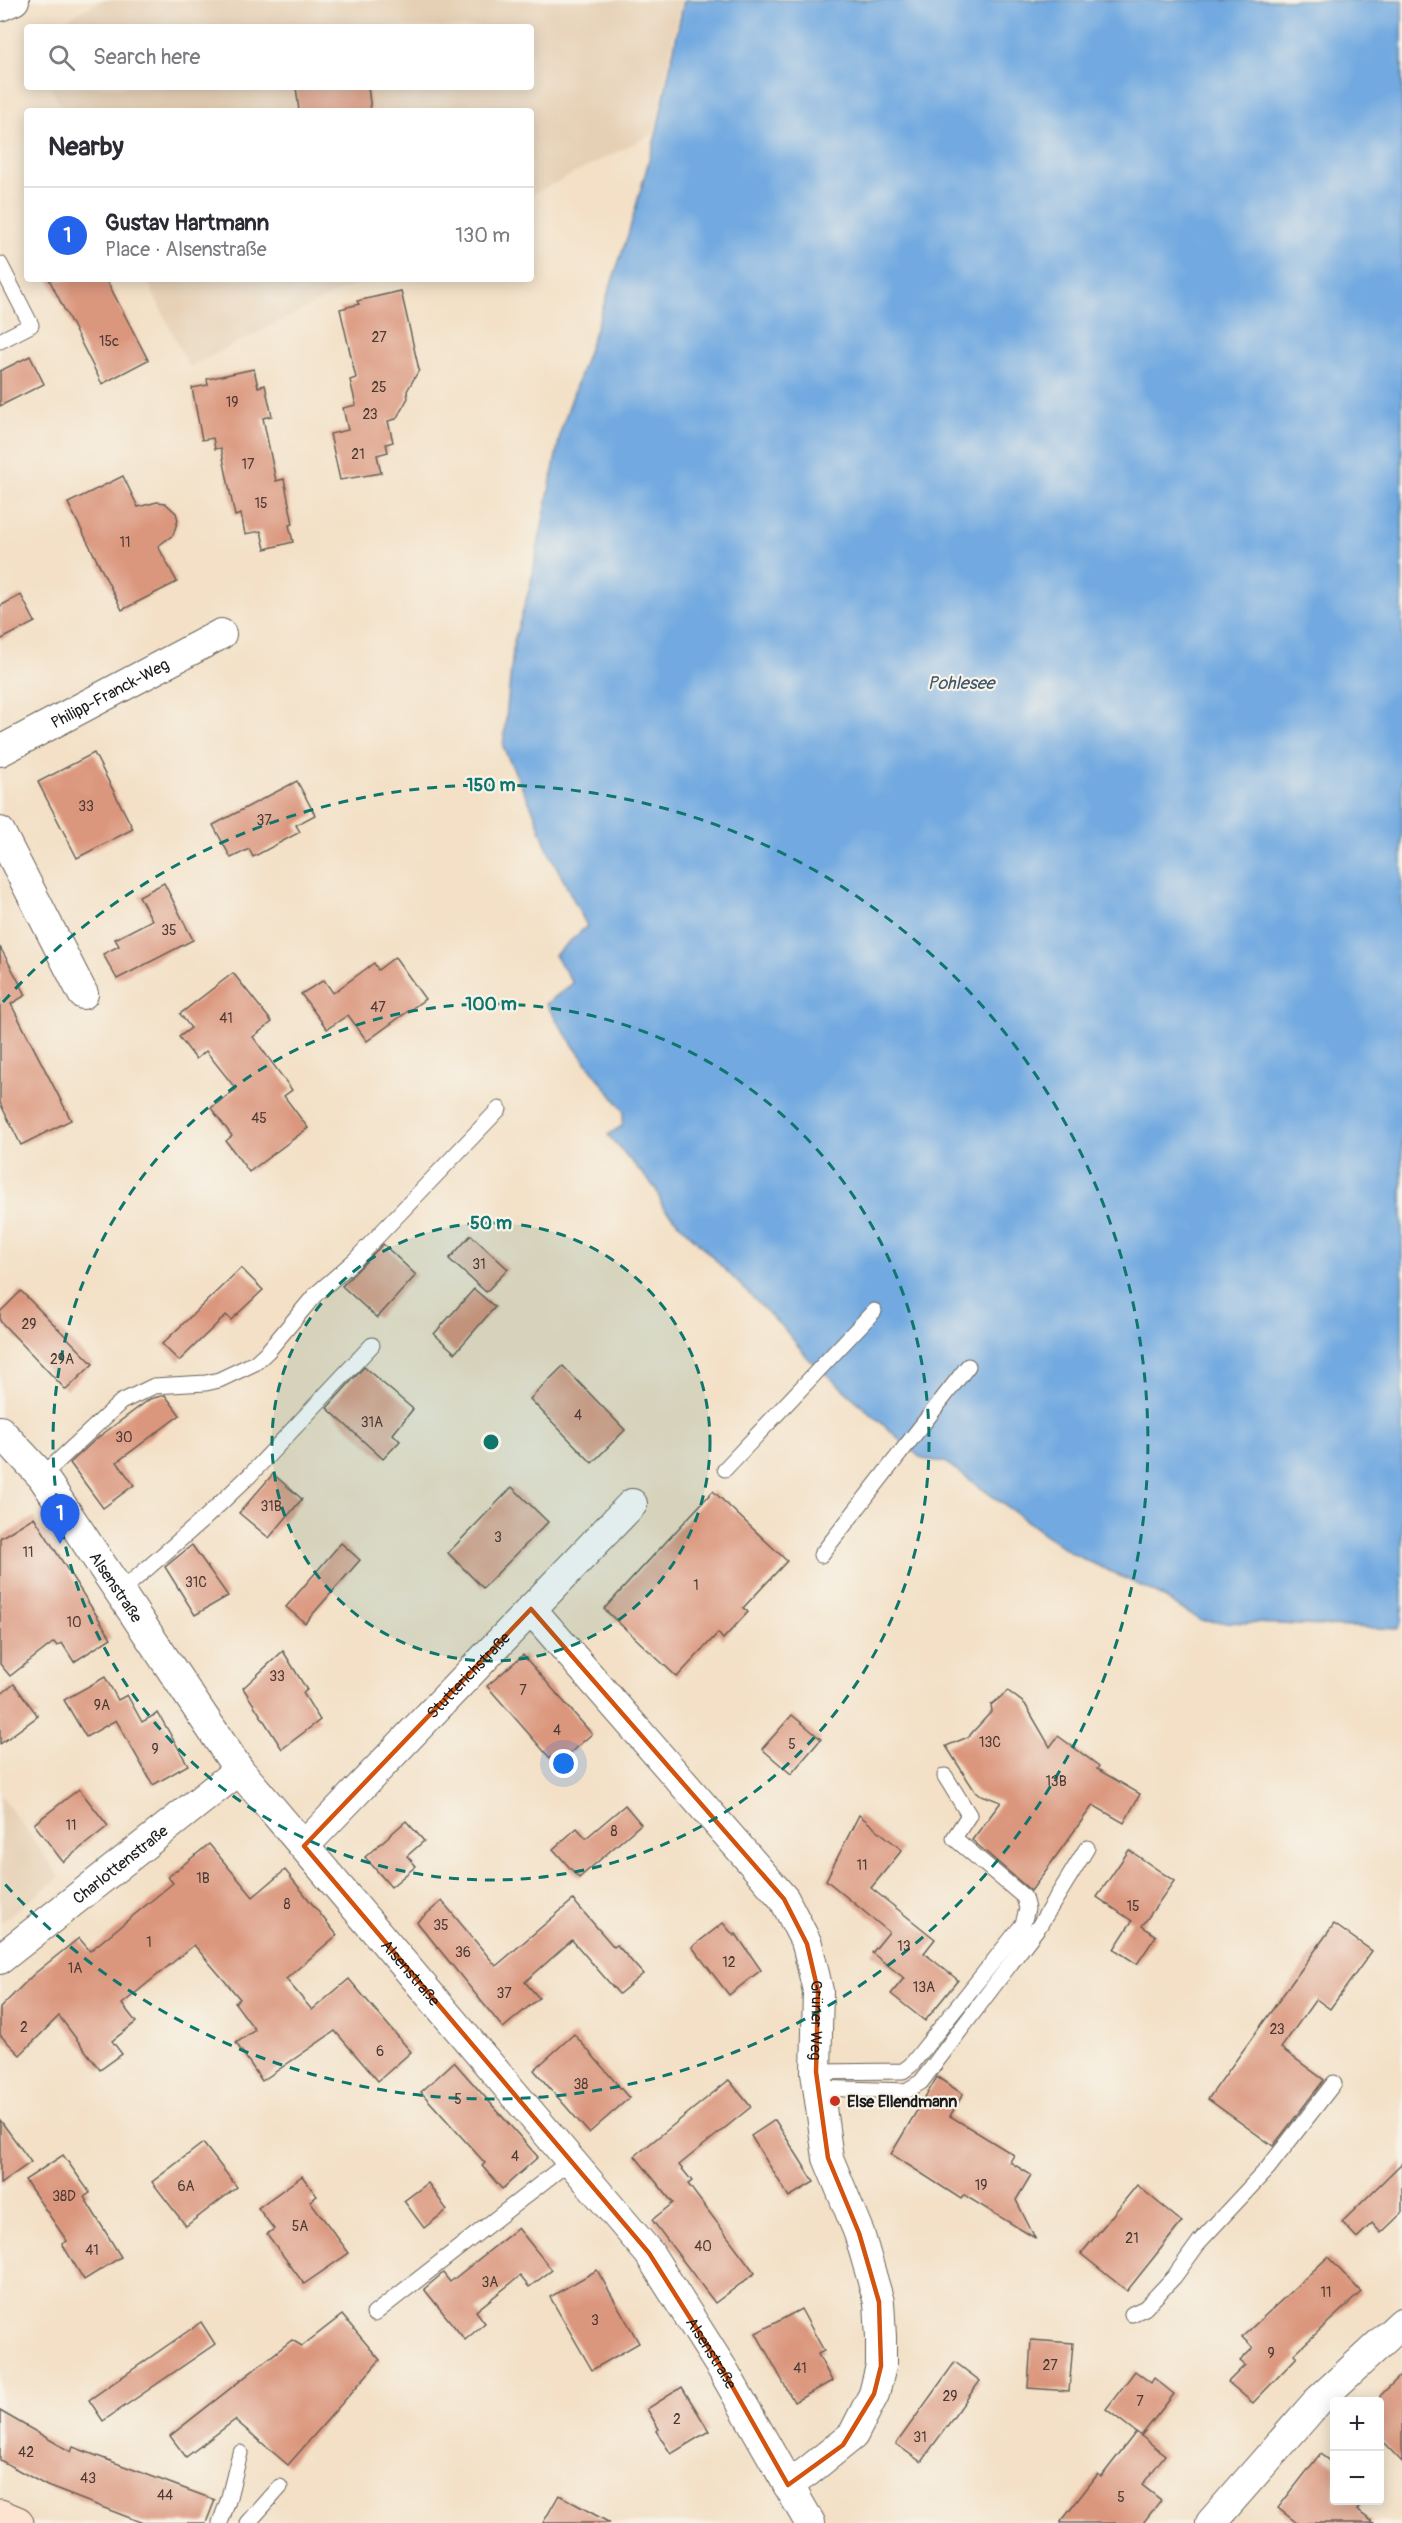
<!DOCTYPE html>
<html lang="en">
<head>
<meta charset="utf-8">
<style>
	:root { --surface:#fff; --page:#f2f2f3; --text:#2b2b33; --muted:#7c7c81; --line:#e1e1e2; --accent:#2563eb }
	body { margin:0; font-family:Pangolin,sans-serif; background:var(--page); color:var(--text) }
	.controls { position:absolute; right:18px; bottom:18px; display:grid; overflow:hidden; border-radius:6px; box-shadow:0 3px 15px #0003 }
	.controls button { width:54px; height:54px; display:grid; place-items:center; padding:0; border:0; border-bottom:2px solid var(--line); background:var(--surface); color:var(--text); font:30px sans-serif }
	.you { position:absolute; left:564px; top:1764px; width:21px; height:21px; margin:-15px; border:4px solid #fff; border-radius:50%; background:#1a73e8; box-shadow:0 0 0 9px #1a73e833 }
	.badge { display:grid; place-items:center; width:39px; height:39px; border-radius:50%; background:var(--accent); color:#fff; font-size:20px; font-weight:700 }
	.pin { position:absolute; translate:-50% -50px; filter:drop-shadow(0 2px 3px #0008) }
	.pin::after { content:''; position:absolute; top:32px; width:21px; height:18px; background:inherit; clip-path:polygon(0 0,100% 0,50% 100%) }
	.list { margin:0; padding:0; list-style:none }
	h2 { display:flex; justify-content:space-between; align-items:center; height:78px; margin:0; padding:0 24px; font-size:26px }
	h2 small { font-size:20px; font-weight:400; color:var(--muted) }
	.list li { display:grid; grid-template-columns:39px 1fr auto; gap:18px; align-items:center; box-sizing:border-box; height:96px; padding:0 24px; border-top:2px solid var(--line) }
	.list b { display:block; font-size:22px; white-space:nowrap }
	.list p { margin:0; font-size:20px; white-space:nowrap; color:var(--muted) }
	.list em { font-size:20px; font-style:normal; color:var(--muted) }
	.icon { flex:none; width:33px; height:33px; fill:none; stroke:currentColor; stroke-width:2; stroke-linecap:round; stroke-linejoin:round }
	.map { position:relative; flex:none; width:1402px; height:2523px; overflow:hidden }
	.search { position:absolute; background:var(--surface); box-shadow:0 3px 15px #0003; left:24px; top:24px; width:510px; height:66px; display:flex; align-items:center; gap:15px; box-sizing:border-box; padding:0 21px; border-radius:6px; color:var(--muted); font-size:22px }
	.panel { position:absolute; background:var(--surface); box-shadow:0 3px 15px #0003; left:24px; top:108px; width:510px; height:174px; border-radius:6px }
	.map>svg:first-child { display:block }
	.built { fill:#e6d0b5 }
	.water { fill:#71a9e0; stroke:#46627e; stroke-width:1.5 }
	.building { fill:#db977e }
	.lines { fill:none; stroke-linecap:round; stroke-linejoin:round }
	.lane-casing { stroke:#676158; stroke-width:17 }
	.street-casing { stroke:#676158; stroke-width:32 }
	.secondary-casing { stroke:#676158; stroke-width:35 }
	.lane { stroke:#fff; stroke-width:15 }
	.street { stroke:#fff; stroke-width:30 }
	.secondary { stroke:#fde4d1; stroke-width:33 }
	.marked { fill:none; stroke:#d4530e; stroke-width:4.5; stroke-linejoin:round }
	.ring { fill:none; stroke:#0f766e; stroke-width:3; stroke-dasharray:10 8 }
	.poi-dot { fill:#c8321e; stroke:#f7f3e8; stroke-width:2 }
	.labels { text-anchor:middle; stroke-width:4.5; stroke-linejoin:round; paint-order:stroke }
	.number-label { font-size:14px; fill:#4c3b34 }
	.street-label { font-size:16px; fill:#1c1c1c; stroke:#f7f3e8 }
	.poi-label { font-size:16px; font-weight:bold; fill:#1c1c1c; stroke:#f7f3e8; text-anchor:start }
	.water-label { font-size:18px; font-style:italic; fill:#3e546a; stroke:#f7f3e8 }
	.centre { fill:#0f766e; stroke:#f7f3e8; stroke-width:3 }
	.ring-label { font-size:18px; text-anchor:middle; font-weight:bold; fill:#0f766e; stroke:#f7f3e8; stroke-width:4.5; stroke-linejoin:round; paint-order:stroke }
</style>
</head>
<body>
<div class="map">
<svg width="1402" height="2523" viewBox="0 0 1402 2523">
	<rect width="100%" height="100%" fill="#f7f3e8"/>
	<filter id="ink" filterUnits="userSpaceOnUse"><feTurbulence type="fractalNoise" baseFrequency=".0167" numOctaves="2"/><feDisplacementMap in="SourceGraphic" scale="12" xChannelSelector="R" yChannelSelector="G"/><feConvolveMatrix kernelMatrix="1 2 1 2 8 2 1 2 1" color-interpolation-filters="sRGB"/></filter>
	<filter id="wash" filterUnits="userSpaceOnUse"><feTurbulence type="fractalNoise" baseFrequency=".008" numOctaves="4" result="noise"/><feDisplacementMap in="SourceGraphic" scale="24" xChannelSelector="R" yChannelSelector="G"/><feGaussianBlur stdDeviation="1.35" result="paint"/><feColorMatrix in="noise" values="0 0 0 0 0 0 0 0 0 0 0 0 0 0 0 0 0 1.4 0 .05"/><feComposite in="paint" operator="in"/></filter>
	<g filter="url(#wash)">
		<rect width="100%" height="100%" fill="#f3e0c6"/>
		<g class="built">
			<path d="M103 0H681L653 134 531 195V111H63L51 87H531V27H51Z"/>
			<path d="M146 279H364L189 367Z"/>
			<path d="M0 1794 60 1877 0 1923Z"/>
		</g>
		<path class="water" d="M684 0H1402V1621L1398 1629 1201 1621 1158 1594 1071 1553 945 1462 922 1459 808 1358 787 1332 663 1207 656 1189 608 1135 622 1126 624 1111 575 1048 546 1004 573 983 555 955 587 926 547 848 534 812 503 747 514 641 530 587 561 430 628 235 656 135Z"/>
		<g id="blocks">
			<g class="building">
				<path d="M296 87H368L371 111H299Z"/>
				<path d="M49 279H106L148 360 102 384Z"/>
				<path d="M401 291 419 370 407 391 408 398 396 419 388 421 393 442 386 444 388 452 377 455 381 473 340 480 330 434 348 430 343 408 356 405 350 380 356 378 340 309 359 304 357 301Z"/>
				<path d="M30 356 44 384 0 406V371Z"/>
				<path d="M254 369 258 387 265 385 272 416 263 418 276 481 284 479 293 524 289 525 293 542 265 549 261 531 245 534 241 514 235 516 221 448 215 449 213 438 202 440 192 388 208 385 207 379Z"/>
				<path d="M123 476 138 507 157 502 165 503 176 513 178 520 173 535 158 546 177 582 122 610 68 503Z"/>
				<path d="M21 595 35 622 0 640V606Z"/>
				<path d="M94 753 133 829 77 858 38 782Z"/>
				<path d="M297 781 315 815 296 825 300 832 253 857 249 849 231 858 213 825Z"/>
				<path d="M164 883 193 940 117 979 103 954 119 946 115 939 152 920 139 896Z"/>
				<path d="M0 947 26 995 11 1004 71 1120 21 1145 0 1103Z"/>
				<path d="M395 957 425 999 367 1041 348 1015 327 1029 301 994 324 980 333 993 374 963 378 970Z"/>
				<path d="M233 973 272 1022 253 1037 292 1090 284 1096 308 1128 249 1172 226 1141 232 1136 211 1108 236 1089 206 1051 196 1059 179 1037 191 1028 180 1014Z"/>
				<path d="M471 1235 508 1269 486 1292 449 1259Z"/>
				<path d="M383 1244 416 1275 377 1318 342 1286Z"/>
				<path d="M241 1268 263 1290 231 1320 226 1315 179 1361 162 1344Z"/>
				<path d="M474 1289 495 1307 455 1353 434 1334Z"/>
				<path d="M21 1291 93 1364 66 1390 0 1321V1312Z"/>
				<path d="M563 1366 625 1430 592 1463 530 1399Z"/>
				<path d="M364 1367 413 1409 393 1434 400 1441 383 1459 327 1408Z"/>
				<path d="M165 1395 180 1415 117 1462 134 1485 103 1508 70 1463 96 1439 150 1399Z"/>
				<path d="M273 1474 302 1499 269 1538 239 1513Z"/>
				<path d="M512 1487 548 1522 483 1588 448 1553Z"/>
				<path d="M713 1491 787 1561 743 1608 748 1612 723 1639 718 1633 677 1677 604 1609Z"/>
				<path d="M34 1517 111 1638 74 1662 62 1643 57 1646 54 1642 10 1676 0 1664V1538Z"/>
				<path d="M341 1543 360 1560 305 1623 286 1607Z"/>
				<path d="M192 1545 228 1596 195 1615 165 1567Z"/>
				<path d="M283 1651 307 1690 303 1693 320 1720 282 1749 243 1688Z"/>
				<path d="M523 1655 592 1734 556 1765 487 1686Z"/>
				<path d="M105 1677 118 1700 127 1695 142 1722 158 1713 188 1765 153 1785 116 1720 86 1737 64 1700Z"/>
				<path d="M14 1684 38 1716 0 1744V1695Z"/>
				<path d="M1008 1691 1025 1704 1050 1747 1058 1736 1099 1766 1097 1769 1140 1794 1124 1823 1093 1805 1031 1891 972 1840 1001 1802 976 1793 946 1746 968 1737 992 1711 991 1705Z"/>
				<path d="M792 1715 821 1739 791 1774 762 1749Z"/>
				<path d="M79 1789 108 1826 63 1862 34 1824Z"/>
				<path d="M625 1805 641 1824 579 1878 553 1849 577 1828 586 1838Z"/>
				<path d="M859 1815 902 1850 871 1888 935 1939 924 1953 958 1980 925 2021 891 1994 904 1978 872 1953 889 1932 826 1880Z"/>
				<path d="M406 1821 424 1841 407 1856 416 1866 391 1887 365 1857Z"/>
				<path d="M209 1844 253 1897 285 1870 337 1935 286 1979 312 2010 349 1979 411 2052 378 2081 335 2031 262 2081 236 2043 255 2030 235 2003 240 1999 194 1945 122 2004 136 2022 112 2041 122 2054 100 2070 59 2016 20 2055 0 2035V2008L34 1974 79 1938 90 1951 173 1883 168 1877Z"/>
				<path d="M1129 1850 1174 1881 1142 1926 1156 1936 1137 1964 1114 1949 1132 1921 1097 1897Z"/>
				<path d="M573 1900 614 1947 617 1945 643 1974 619 1994 572 1940 525 1982 539 1998 503 2028 417 1922 442 1901 496 1966Z"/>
				<path d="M723 1923 734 1936 736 1934 761 1970 729 1995 692 1947Z"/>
				<path d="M1334 1924 1372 1951 1330 2009 1316 1999 1281 2048 1324 2080 1273 2146 1208 2099Z"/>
				<path d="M574 2034 629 2098 589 2133 534 2070Z"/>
				<path d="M454 2062 538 2157 502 2189 482 2166 485 2163 421 2092Z"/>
				<path d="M937 2077 963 2094 950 2116 1014 2155 1010 2162 1031 2175 1016 2200 1035 2238 964 2195 961 2199 891 2154Z"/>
				<path d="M729 2080 751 2107 679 2165 692 2181 688 2184 755 2273 715 2303 652 2220 673 2203 635 2156Z"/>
				<path d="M0 2120 31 2162 0 2184Z"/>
				<path d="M775 2120 814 2182 789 2197 751 2136Z"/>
				<path d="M203 2143 237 2187 186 2226 152 2182Z"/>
				<path d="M63 2155 90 2193 84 2197 121 2257 84 2280 62 2244 67 2241 25 2180Z"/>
				<path d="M1402 2163V2213L1381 2233 1372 2223 1357 2238 1342 2222Z"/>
				<path d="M302 2176 317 2196 310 2201 349 2253 304 2284 267 2234 274 2229 258 2208Z"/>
				<path d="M428 2183 447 2210 424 2228 404 2201Z"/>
				<path d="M1137 2185 1182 2222 1127 2291 1081 2254Z"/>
				<path d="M518 2228 552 2270 529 2287 520 2276 476 2311 485 2323 465 2340 424 2289 443 2273 450 2282Z"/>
				<path d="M1328 2257 1361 2292 1294 2354 1297 2357 1253 2403 1228 2382 1245 2365 1240 2361 1253 2348 1242 2337Z"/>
				<path d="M597 2270 639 2343 592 2370 550 2297Z"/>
				<path d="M801 2309 824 2351 818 2354 832 2381 794 2402 756 2333Z"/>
				<path d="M342 2315 380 2360 288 2465 235 2420 186 2457 170 2436 292 2340 302 2346Z"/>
				<path d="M201 2322 215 2344 103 2421 89 2400Z"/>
				<path d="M1031 2340 1073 2343 1069 2391 1028 2388Z"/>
				<path d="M955 2362 980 2381 921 2462 896 2444Z"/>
				<path d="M1135 2371 1151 2383 1154 2378 1174 2394 1141 2436 1106 2409Z"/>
				<path d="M1402 2374V2462L1380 2439V2396Z"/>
				<path d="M682 2387 709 2431 671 2454 656 2431 659 2429 647 2409Z"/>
				<path d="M0 2411 71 2452 73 2447 215 2500 206 2523H143L47 2486 0 2460Z"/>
				<path d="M1136 2432 1165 2455 1142 2485 1161 2500 1143 2523H1060L1098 2474 1101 2477Z"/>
				<path d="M1320 2454 1335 2465V2500H1365L1357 2510 1374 2523H1297L1278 2508Z"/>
				<path d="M559 2495 610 2523H543Z"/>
			</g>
		</g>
	</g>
	<g filter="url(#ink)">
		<use href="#blocks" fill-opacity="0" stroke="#676158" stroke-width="1.5"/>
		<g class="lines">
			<g class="lane-casing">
				<g id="lane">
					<path d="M0 264 31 325 0 341"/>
					<path d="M725 1469 874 1311"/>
					<path d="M42 1476 121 1402 154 1386 206 1383 219 1380 255 1363 268 1351 315 1295 354 1261 499 1109"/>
					<path d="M821 1555 968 1366"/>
					<path d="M120 1592 205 1518 250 1475 372 1345"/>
					<path d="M816 2072 903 2071 911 2065 1023 1924 1027 1909 1024 1897 954 1838 969 1815 945 1776"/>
					<path d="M818 2088 906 2091 921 2082 1039 1926 1087 1848"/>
					<path d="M374 2314 570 2161"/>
					<path d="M1132 2314 1145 2308 1174 2277 1200 2241 1268 2168 1334 2083"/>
					<path d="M220 2523 228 2501 240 2453"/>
					<path d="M248 2523 280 2487"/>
				</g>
			</g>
			<g class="street-casing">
				<g id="street">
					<path d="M0 6 14 0"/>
					<path id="s1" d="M0 751 221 634"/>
					<path d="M0 832 83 994"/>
					<path id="s2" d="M0 1431 42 1476 239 1770 649 2253 723 2370 810 2523"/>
					<path id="s3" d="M531 1609 784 1899 807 1944 818 1991 816 2072 828 2158 859 2233 879 2302 881 2337V2366L874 2394 853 2435 807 2472 788 2485"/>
					<path id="s4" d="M304 1846 632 1504"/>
					<path id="s5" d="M0 1959 239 1770"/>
					<path d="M1211 2523 1317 2402 1402 2323"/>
				</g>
			</g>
			<g class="secondary-casing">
				<path id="secondary" d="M0 2516 17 2523"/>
			</g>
			<use href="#lane" class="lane"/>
			<use href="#street" class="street"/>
			<use href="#secondary" class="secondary"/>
		</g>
	</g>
	<path class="marked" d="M531 1609 784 1899 807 1944 818 1991 816 2072 828 2158 859 2233 879 2302 881 2366 874 2394 843 2445 788 2485 723 2370 649 2253 304 1846Z"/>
	<circle cx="491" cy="1442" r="219" fill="#0f766e" fill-opacity=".12"/>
	<g class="ring">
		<circle cx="491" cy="1442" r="219"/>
		<circle cx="491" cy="1442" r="438"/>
		<path d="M3 1002A657 657 0 1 1 3 1882"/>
	</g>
	<circle class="poi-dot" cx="835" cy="2101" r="6"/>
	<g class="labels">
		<g class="number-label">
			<text x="379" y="342">27</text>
			<text x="109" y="346">15c</text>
			<text x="379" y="392">25</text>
			<text x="232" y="407">19</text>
			<text x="370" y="419">23</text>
			<text x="358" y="459">21</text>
			<text x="248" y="469">17</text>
			<text x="261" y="508">15</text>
			<text x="125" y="547">11</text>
			<text x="86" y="811">33</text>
			<text x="264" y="825">37</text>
			<text x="169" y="935">35</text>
			<text x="378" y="1012">47</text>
			<text x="226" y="1023">41</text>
			<text x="259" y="1123">45</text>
			<text x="479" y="1269">31</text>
			<text x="29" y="1329">29</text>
			<text x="62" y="1364">29A</text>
			<text x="578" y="1420">4</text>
			<text x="372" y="1427">31A</text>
			<text x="124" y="1442">30</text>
			<text x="271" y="1511">31B</text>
			<text x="498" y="1542">3</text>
			<text x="28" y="1557">11</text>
			<text x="196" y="1587">31C</text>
			<text x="696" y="1590">1</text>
			<text x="74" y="1627">10</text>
			<text x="277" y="1681">33</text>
			<text x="523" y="1695">7</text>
			<text x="102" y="1710">9A</text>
			<text x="557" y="1735">4</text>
			<text x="990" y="1747">13C</text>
			<text x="792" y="1749">5</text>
			<text x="155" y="1754">9</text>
			<text x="1056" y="1786">13B</text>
			<text x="71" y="1830">11</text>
			<text x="614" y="1836">8</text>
			<text x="862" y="1870">11</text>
			<text x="203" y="1883">1B</text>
			<text x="287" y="1909">8</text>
			<text x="1133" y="1911">15</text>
			<text x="441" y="1930">35</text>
			<text x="149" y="1947">1</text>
			<text x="904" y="1951">13</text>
			<text x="463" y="1957">36</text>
			<text x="729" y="1967">12</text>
			<text x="75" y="1973">1A</text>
			<text x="924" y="1992">13A</text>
			<text x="504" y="1998">37</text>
			<text x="24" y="2032">2</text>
			<text x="1277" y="2034">23</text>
			<text x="380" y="2056">6</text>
			<text x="581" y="2089">38</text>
			<text x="458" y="2104">5</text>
			<text x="515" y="2161">4</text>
			<text x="981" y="2190">19</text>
			<text x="186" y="2191">6A</text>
			<text x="64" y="2201">38D</text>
			<text x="300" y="2231">5A</text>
			<text x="1132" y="2243">21</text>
			<text x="703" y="2251">40</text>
			<text x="92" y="2255">41</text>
			<text x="490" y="2287">3A</text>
			<text x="1326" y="2297">11</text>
			<text x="595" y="2325">3</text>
			<text x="1271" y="2358">9</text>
			<text x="1050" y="2370">27</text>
			<text x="800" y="2373">41</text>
			<text x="950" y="2401">29</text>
			<text x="1140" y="2406">7</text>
			<text x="677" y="2424">2</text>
			<text x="920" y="2442">31</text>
			<text x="26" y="2457">42</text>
			<text x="88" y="2483">43</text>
			<text x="165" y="2500">44</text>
			<text x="1121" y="2502">5</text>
		</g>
		<g class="street-label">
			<text dy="6" stroke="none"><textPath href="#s1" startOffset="124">Philipp-Franck-Weg</textPath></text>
			<text dy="6" stroke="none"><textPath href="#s2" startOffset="195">Alsenstraße</textPath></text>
			<text dy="6" stroke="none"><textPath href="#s4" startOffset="237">Stutterichstraße</textPath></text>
			<text dy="6" stroke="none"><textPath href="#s5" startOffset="153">Charlottenstraße</textPath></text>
			<text dy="6" stroke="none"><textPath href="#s2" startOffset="681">Alsenstraße</textPath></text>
			<text dy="6" stroke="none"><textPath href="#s3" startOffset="513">Grüner Weg</textPath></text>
			<text dy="6" stroke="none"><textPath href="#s2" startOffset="1167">Alsenstraße</textPath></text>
		</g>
		<g class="poi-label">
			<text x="847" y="2107">Else Ellendmann</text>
		</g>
		<g class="water-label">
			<text x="961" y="689">Pohlesee</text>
		</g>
	</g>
	<circle cx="491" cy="1442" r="9" class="centre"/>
	<g class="ring-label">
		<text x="491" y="791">150 m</text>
		<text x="491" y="1010">100 m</text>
		<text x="491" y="1229">50 m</text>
	</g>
</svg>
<div class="controls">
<button>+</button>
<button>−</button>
</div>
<div class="you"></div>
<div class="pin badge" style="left:60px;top:1544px">1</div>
<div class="search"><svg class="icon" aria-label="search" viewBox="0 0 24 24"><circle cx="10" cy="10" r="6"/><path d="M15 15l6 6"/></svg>Search here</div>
<section class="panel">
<h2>Nearby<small></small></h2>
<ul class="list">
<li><span class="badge">1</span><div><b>Gustav Hartmann</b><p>Place · Alsenstraße</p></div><em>130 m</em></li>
</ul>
</section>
</div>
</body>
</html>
